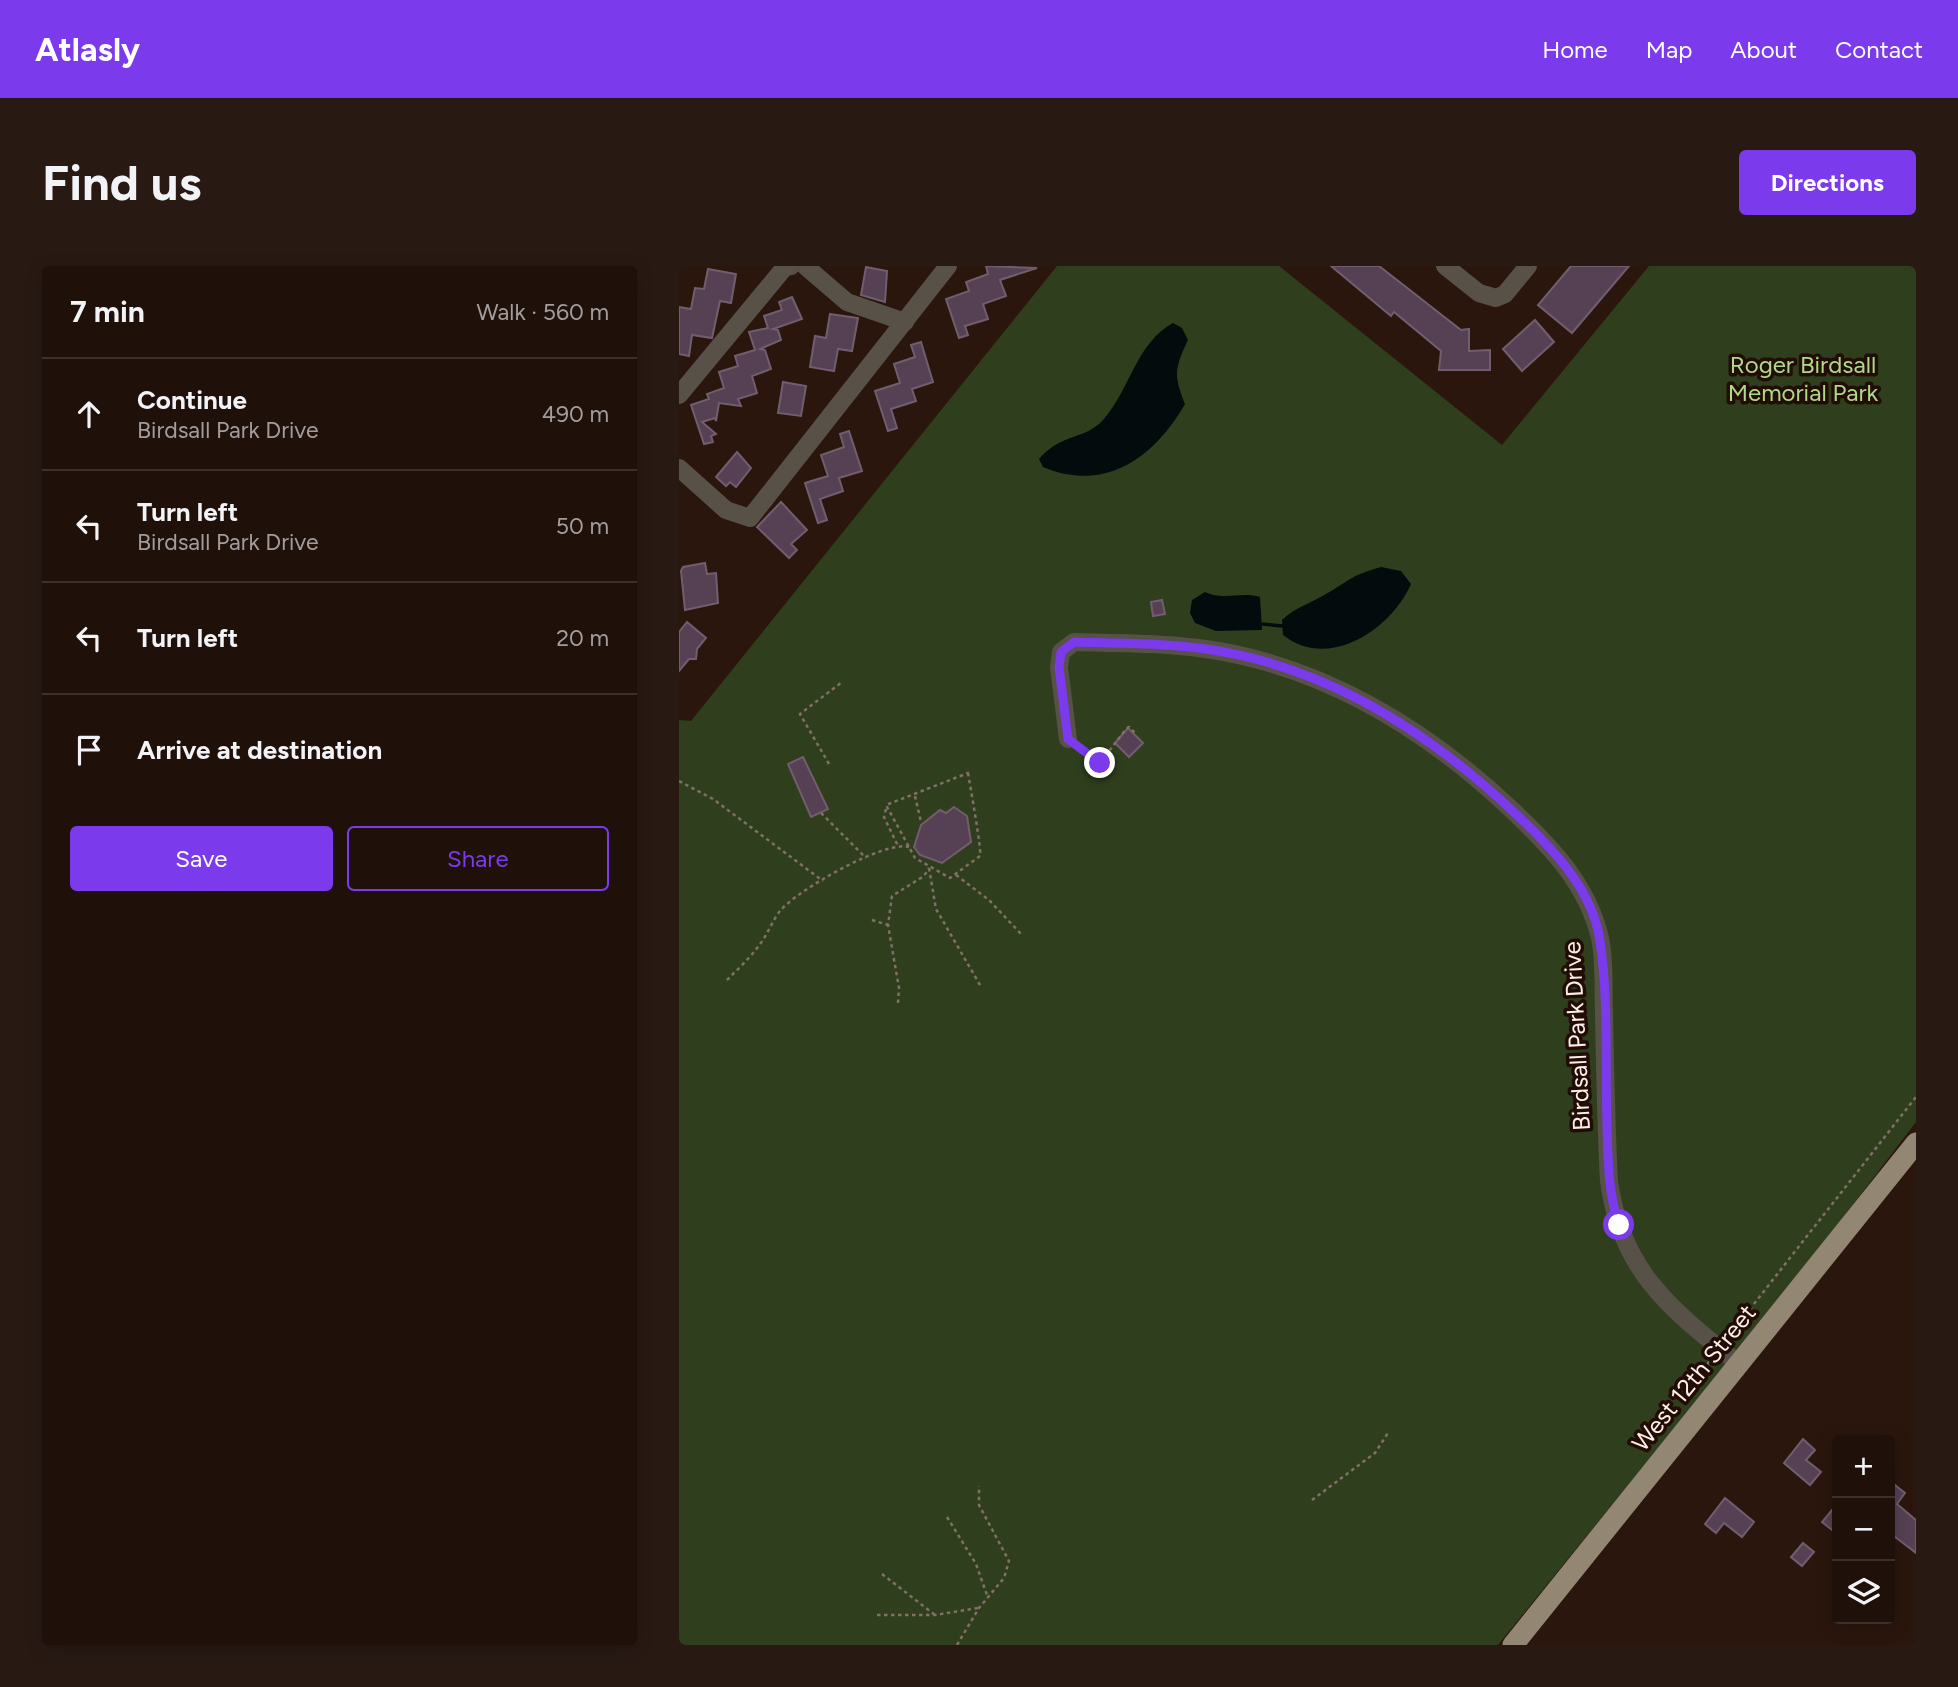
<!DOCTYPE html>
<html lang="en">
<head>
<meta charset="utf-8">
<style>
	:root { --surface:#20100a; --page:#281913; --text:#f1f3f6; --muted:#a29d9c; --line:#3d302b; --accent:#7c3aed }
	body { margin:0; font-family:Figtree,sans-serif; background:var(--page); color:var(--text) }
	.controls { position:absolute; right:21px; bottom:21px; display:grid; overflow:hidden; border-radius:7px; box-shadow:0 4px 18px #0003 }
	.controls button { width:63px; height:63px; display:grid; place-items:center; padding:0; border:0; border-bottom:2px solid var(--line); background:var(--surface); color:var(--text); font:35px sans-serif }
	.stop { position:absolute; width:21px; height:21px; margin:-16px; border:5px solid #7c3aed; border-radius:50%; background:#fff }
	.stop.end { background:#7c3aed; border-color:#fff; box-shadow:0 2px 7px #0008 }
	.list { margin:0; padding:0; list-style:none }
	h2 { display:flex; justify-content:space-between; align-items:center; height:91px; margin:0; padding:0 28px; font-size:30px }
	h2 small { font-size:23px; font-weight:400; color:var(--muted) }
	.list li { display:grid; grid-template-columns:46px 1fr auto; gap:21px; align-items:center; box-sizing:border-box; height:112px; padding:0 28px; border-top:2px solid var(--line) }
	.list b { display:block; font-size:26px; white-space:nowrap }
	.list p { margin:0; font-size:23px; white-space:nowrap; color:var(--muted) }
	.list em { font-size:23px; font-style:normal; color:var(--muted) }
	.actions { display:flex; gap:14px; padding:21px 28px }
	.actions a { flex:1; padding:16px 0; border:2px solid var(--accent); border-radius:7px; text-align:center; font-size:24px; color:var(--accent) }
	.actions .main { background:var(--accent); color:#fff }
	.icon { flex:none; width:38px; height:38px; fill:none; stroke:currentColor; stroke-width:2; stroke-linecap:round; stroke-linejoin:round }
	.map { position:relative; flex:none; width:1237px; height:1379px; overflow:hidden; border-radius:7px }
	header { display:flex; align-items:center; gap:42px; box-sizing:border-box; height:98px; padding:0 35px; background:var(--accent); color:#fff }
	header strong { font-size:33px }
	nav { display:flex; gap:38px; margin-inline-start:auto; font-size:24px }
	.intro { display:flex; align-items:center; justify-content:space-between; box-sizing:border-box; height:168px; padding:0 42px }
	h1 { margin:0; font-size:49px }
	.button { padding:18px 32px; border-radius:7px; background:var(--accent); color:#fff; font-size:24px; font-weight:700 }
	main { display:flex; gap:42px; padding:0 42px }
	aside { flex:1; background:var(--surface); border-radius:7px; box-shadow:0 4px 18px #0003 }
	.map>svg:first-child { display:block }
	.green { fill:#2f3f1d }
	.water { fill:#030b0d }
	.lines { fill:none; stroke-linecap:round; stroke-linejoin:round }
	.stream { stroke:#030b0d; stroke-width:3.5 }
	.building { fill:#554153; stroke:#725d6f; stroke-width:2 }
	.path { stroke:#826f68; stroke-width:2.5; stroke-dasharray:3.5 3.5; stroke-linecap:butt }
	.minor { stroke:#585148; stroke-width:18 }
	.major { stroke:#938672; stroke-width:21 }
	.route { stroke:#7c3aed; stroke-width:9 }
	.labels { text-anchor:middle; stroke-width:7; stroke-linejoin:round; paint-order:stroke }
	.park-label { font-size:24px; fill:#b0d987; stroke:#210d05 }
	.street-label { font-size:24px; fill:#ffefe9; stroke:#210d05 }
</style>
</head>
<body>
<header>
<strong>Atlasly</strong>
<nav><a>Home</a><a>Map</a><a>About</a><a>Contact</a></nav>
</header>
<div class="intro"><h1>Find us</h1><a class="button">Directions</a></div>
<main>
<aside>
<h2>7 min<small>Walk · 560 m</small></h2>
<ul class="list">
<li><svg class="icon" aria-label="ahead" viewBox="0 0 24 24"><path d="M12 20V5M6 11l6-6 6 6"/></svg><div><b>Continue</b><p>Birdsall Park Drive</p></div><em>490 m</em></li>
<li><svg class="icon" aria-label="left" viewBox="0 0 24 24"><path d="M17 20v-9H6M10 6l-5 5 5 5"/></svg><div><b>Turn left</b><p>Birdsall Park Drive</p></div><em>50 m</em></li>
<li><svg class="icon" aria-label="left" viewBox="0 0 24 24"><path d="M17 20v-9H6M10 6l-5 5 5 5"/></svg><div><b>Turn left</b></div><em>20 m</em></li>
<li><svg class="icon" aria-label="arrive" viewBox="0 0 24 24"><path d="M6 21V4h12l-3 4 3 4H6"/></svg><div><b>Arrive at destination</b></div></li>
</ul>
<div class="actions"><a class="main">Save</a><a>Share</a></div>
</aside>
<div class="map">
<svg width="1237" height="1379" viewBox="0 0 1237 1379">
	<rect width="100%" height="100%" fill="#2b160d"/>
	<path class="green" d="M378 0H600L823 179 970 0H1237V856L1138 986 819 1379H0V454L12 455Z"/>
	<g class="water">
		<path d="M494 57 503 62 509 74C496 102 494 108 506 138 475 192 426 227 364 201L360 193C382 167 406 174 424 154 451 124 457 77 494 57Z"/>
		<path d="M702 301 722 305 732 318C712 364 649 405 604 369L603 354C617 341 630 338 647 328 671 314 673 309 702 301Z"/>
		<path d="M526 326C545 335 563 325 581 331L583 364 537 365 516 357 511 347 513 334Z"/>
	</g>
	<g class="lines">
		<path class="stream" d="M584 358 603 360"/>
	</g>
	<g class="building">
		<path d="M307 0 358 2 321 14 327 30 304 38 309 53 286 60 289 69 280 72 267 33 290 25 287 16 309 8Z"/>
		<path d="M652 0H700L782 64 790 63V85L811 84V104H760L762 85 715 46 712 50Z"/>
		<path d="M892 0H950L893 67 859 39Z"/>
		<path d="M187 1 208 5 206 36 182 29Z"/>
		<path d="M29 3 57 8 52 37 41 35 33 72 13 69 10 90 0 88V41L12 43 16 22 25 23Z"/>
		<path d="M113 31 123 53 94 63 99 64 102 74 81 83 86 84 92 103 73 110 78 127 59 133 62 140 40 137 37 155 36 152 23 156 37 168 32 170 34 176 25 178 12 139 30 133 28 128 45 122 40 106 59 100 56 90 76 84 70 66 89 62 85 50 103 44 100 36Z"/>
		<path d="M151 48 179 52 173 85 159 83 155 105 131 101 136 70 147 72Z"/>
		<path d="M856 54 875 76 843 105 824 83Z"/>
		<path d="M242 76 254 116 233 123 237 135 212 143 218 162 209 165 196 125 221 117 215 98 236 91 232 79Z"/>
		<path d="M104 116 127 120 122 150 99 147Z"/>
		<path d="M170 165 183 205 160 212 164 225 141 233 148 254 139 257 126 217 149 210 142 189 165 181 161 168Z"/>
		<path d="M58 186 72 202 57 221 51 216 47 220 37 211Z"/>
		<path d="M102 236 128 264 112 278 118 284 110 292 78 261Z"/>
		<path d="M26 297 28 308 37 307 39 337 6 344 2 305 4 301Z"/>
		<path d="M483 334 486 348 474 350 472 336Z"/>
		<path d="M8 356 27 372 18 383 17 393H10L0 405V366Z"/>
		<path d="M449 462 464 477 450 491 436 477Z"/>
		<path d="M124 491 149 543 132 551 109 498Z"/>
		<path d="M275 541 288 550 292 576 263 597 241 589 235 581 242 559 261 544 267 547Z"/>
		<path d="M1124 1173 1136 1184 1127 1194 1142 1206 1131 1219 1105 1197Z"/>
		<path d="M1211 1215 1226 1227 1218 1238 1237 1254V1287L1211 1267Z"/>
		<path d="M1046 1232 1075 1256 1063 1271 1045 1257 1037 1267 1026 1258Z"/>
		<path d="M1158 1238V1268L1143 1256Z"/>
		<path d="M1124 1277 1135 1286 1123 1300 1112 1291Z"/>
	</g>
	<g class="lines">
		<g class="path">
			<path d="M400 481 421 497 447 463 450 461 457 468"/>
			<path d="M150 498 121 448 163 416"/>
			<path d="M289 507C291 519 303 585 301 590L271 612 236 592 207 539Z"/>
			<path d="M0 515 34 533 144 615"/>
			<path d="M236 530 242 556"/>
			<path d="M207 543 205 551 219 580"/>
			<path d="M142 547 187 592"/>
			<path d="M250 602 257 643 301 719"/>
			<path d="M277 609 310 634 343 669"/>
			<path d="M193 654 209 659"/>
			<path d="M48 714C59 703 72 691 81 678 89 668 93 655 101 645 117 625 205 574 230 581"/>
			<path d="M219 737 220 722 209 659 213 630 245 610 250 602"/>
			<path d="M1049 1071 1237 831"/>
			<path d="M1011 1129 1032 1092"/>
			<path d="M633 1234 696 1187 709 1167"/>
			<path d="M268 1251 297 1298 309 1332"/>
			<path d="M203 1308 256 1349"/>
			<path d="M198 1349H256L299 1342"/>
			<path d="M278 1379 300 1342 325 1312 330 1295 300 1239V1220"/>
		</g>
		<g class="minor">
			<path d="M126 0 168 36 226 56"/>
			<path d="M766 0 800 27 817 32 826 28 849 0"/>
			<path d="M0 129 106 1 112 0"/>
			<path d="M0 202 47 244 71 252 269 0"/>
			<path d="M389 473 380 401 382 386 395 376C439 377 483 377 527 383 644 400 747 463 832 543 871 580 908 617 921 672 926 695 924 722 925 746 926 802 927 859 930 915 942 1006 993 1044 1060 1098"/>
		</g>
		<path class="major" d="M834 1379 1237 877"/>
	</g>
	<g class="lines">
		<path class="route" d="M421 497 389 473 380 401 382 386 395 376C439 377 483 377 527 383 648 400 752 467 839 550 874 583 914 624 921 675 930 735 926 799 928 860 929 894 929 927 940 959"/>
	</g>
	<g class="labels">
		<g class="park-label">
			<text x="1124" y="107">Roger Birdsall<tspan x="1124" dy="28">Memorial Park</tspan></text>
		</g>
		<g class="street-label">
			<text transform="translate(898 770) rotate(-93)" y="8">Birdsall Park Drive</text>
			<text transform="translate(1015 1112) rotate(-51)" y="8">West 12th Street</text>
		</g>
	</g>
</svg>
<div class="controls">
<button>+</button>
<button>−</button>
<button><svg class="icon" aria-label="layers" viewBox="0 0 24 24"><path d="M12 4l9 5-9 5-9-5zM3 14l9 5 9-5"/></svg></button>
</div>
<div class="stop" style="left:940px;top:959px"></div>
<div class="stop end" style="left:421px;top:497px"></div>
</div>
</main>
</body>
</html>
